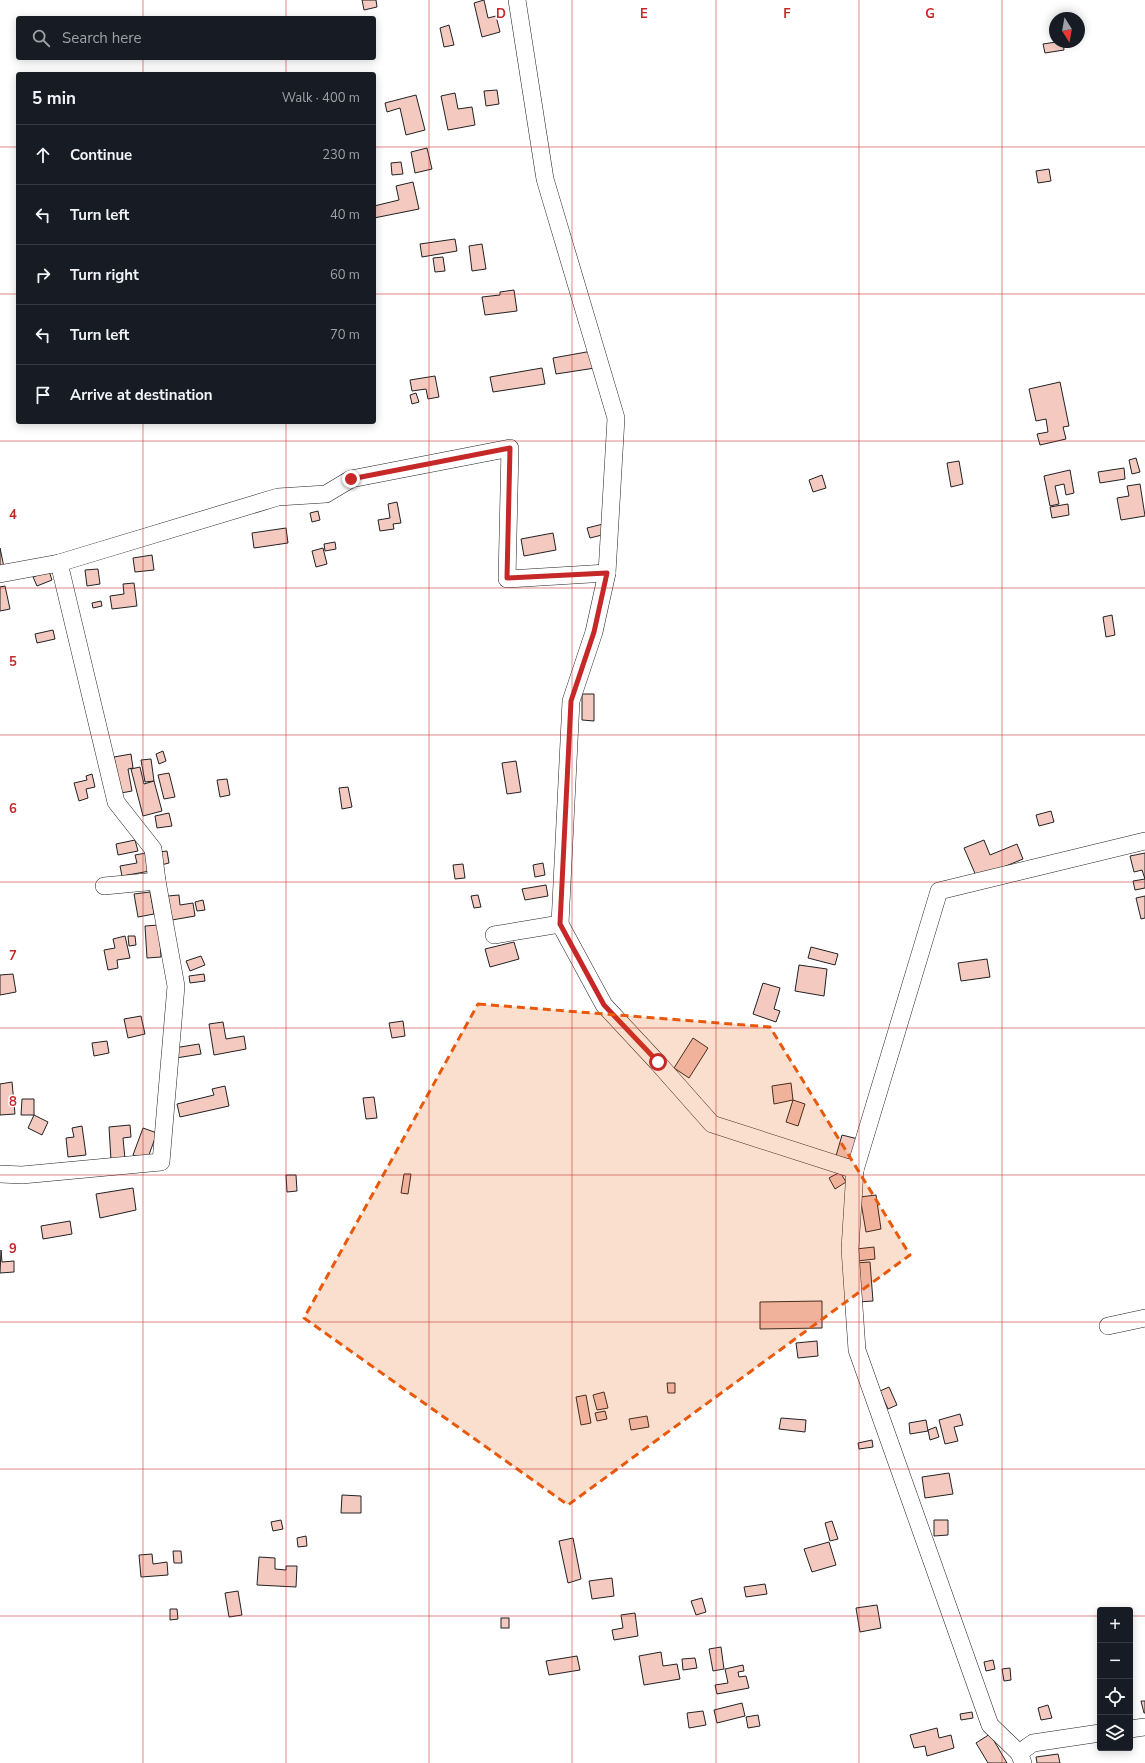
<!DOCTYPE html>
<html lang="en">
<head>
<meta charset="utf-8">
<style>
	:root { --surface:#171b24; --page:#242831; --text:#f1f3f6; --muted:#9ea1a6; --line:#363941 }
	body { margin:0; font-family:"Nunito Sans",sans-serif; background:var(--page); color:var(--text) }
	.controls { position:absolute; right:12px; bottom:12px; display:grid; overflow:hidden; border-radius:4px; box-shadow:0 2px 10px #0003 }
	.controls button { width:36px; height:36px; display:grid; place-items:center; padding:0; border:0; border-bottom:1px solid var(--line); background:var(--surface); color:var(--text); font:20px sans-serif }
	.compass { position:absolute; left:1049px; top:12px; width:36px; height:36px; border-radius:50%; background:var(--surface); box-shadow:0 2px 10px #0003; rotate:169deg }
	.stop { position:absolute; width:12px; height:12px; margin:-9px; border:3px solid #c62828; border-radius:50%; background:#fff }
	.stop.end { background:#c62828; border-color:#fff; box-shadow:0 1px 4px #0008 }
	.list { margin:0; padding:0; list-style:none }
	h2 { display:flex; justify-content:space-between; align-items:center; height:52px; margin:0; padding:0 16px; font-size:17px }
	h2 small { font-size:13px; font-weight:400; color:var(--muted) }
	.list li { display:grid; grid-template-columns:26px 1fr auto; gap:12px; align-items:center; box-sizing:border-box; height:60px; padding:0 16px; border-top:1px solid var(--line) }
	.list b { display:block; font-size:15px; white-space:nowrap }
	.list em { font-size:13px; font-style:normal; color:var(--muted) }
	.icon { flex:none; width:22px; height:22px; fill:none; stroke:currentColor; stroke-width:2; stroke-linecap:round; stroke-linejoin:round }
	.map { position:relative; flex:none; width:1145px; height:1763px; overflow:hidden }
	.search { position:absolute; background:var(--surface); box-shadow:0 2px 10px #0003; left:16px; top:16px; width:360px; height:44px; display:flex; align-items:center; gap:10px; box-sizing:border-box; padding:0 14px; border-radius:4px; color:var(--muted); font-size:15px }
	.panel { position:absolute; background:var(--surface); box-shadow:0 2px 10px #0003; left:16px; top:72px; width:360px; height:352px; border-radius:4px }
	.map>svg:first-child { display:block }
	.building { fill:#f3c9c0; stroke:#222 }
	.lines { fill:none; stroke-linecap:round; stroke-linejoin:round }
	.minor-casing { stroke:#222; stroke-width:18 }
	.minor { stroke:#fff; stroke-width:17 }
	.route { stroke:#c62828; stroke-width:5 }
	.marked { fill:#e8590c; fill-opacity:0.2; stroke:#e8590c; stroke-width:3; stroke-dasharray:8 5; stroke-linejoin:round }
	.grid { fill:none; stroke:#c62828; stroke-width:1; stroke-opacity:0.55 }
	.grid-label { font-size:13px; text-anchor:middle; font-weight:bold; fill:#c62828; stroke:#fff; stroke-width:3; stroke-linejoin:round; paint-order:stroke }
</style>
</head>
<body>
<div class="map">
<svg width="1145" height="1763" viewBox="0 0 1145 1763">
	<rect width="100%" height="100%" fill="#fff"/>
	<g class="building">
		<path d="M362 0H376L377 7 364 10Z"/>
		<path d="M484 0 488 18 496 16 500 32 482 37 474 3Z"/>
		<path d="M449 25 454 45 444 47 440 28Z"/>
		<path d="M1056 42H1063L1064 50 1045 53 1043 44Z"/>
		<path d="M497 90 499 104 486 106 484 91Z"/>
		<path d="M455 93 458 109 472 107 475 125 448 130 441 96Z"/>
		<path d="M416 95 425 130 406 135 400 108 387 112 385 103Z"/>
		<path d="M427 148 432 169 415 173 411 152Z"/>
		<path d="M401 162 403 174 392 175 391 163Z"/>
		<path d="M1049 169 1051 181 1038 183 1036 171Z"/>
		<path d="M413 182 419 209 374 218V206L399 200 396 186Z"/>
		<path d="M455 239 457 251 422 257 420 244Z"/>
		<path d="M482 244 486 269 472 271 469 246Z"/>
		<path d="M443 257 445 271 435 272 433 258Z"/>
		<path d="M514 290 517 311 485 315 482 297 500 295V292Z"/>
		<path d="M592 351 595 368 556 374 553 358Z"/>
		<path d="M542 368 545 384 493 392 490 377Z"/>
		<path d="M435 376 439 397 428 399 426 389 412 391 410 380Z"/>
		<path d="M1060 382 1069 426 1063 427 1066 439 1040 445 1037 434 1048 432 1046 419 1036 421 1029 389Z"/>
		<path d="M416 393 419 402 412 404 410 395Z"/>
		<path d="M1136 458 1140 472 1132 474 1129 460Z"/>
		<path d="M959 461 963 484 951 487 947 463Z"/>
		<path d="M1124 468 1125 479 1100 483 1098 472Z"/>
		<path d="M1070 470 1074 493 1066 495 1064 484 1055 486 1059 504 1050 506 1044 476Z"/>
		<path d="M822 475 826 488 813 492 809 480Z"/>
		<path d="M1140 484 1145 516 1121 520 1117 498 1129 496 1127 486Z"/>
		<path d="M397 502 401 523 393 524 394 529 380 531 378 520 390 518 388 504Z"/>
		<path d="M1068 504 1069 515 1052 518 1050 507Z"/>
		<path d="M318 511 320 520 312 522 310 513Z"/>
		<path d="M603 524 606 534 590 538 587 528Z"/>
		<path d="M286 528 288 543 254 548 252 533Z"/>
		<path d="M553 533 556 550 524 556 521 539Z"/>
		<path d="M335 542 336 549 325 551 324 544Z"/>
		<path d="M0 548 4 567 0 568Z"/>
		<path d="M323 548 327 564 316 567 312 551Z"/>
		<path d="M152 555 154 570 135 572 133 558Z"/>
		<path d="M98 569 100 584 87 586 85 570Z"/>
		<path d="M49 571 52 580 37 586 33 577Z"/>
		<path d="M134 583 137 606 112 609 110 596 124 594 123 584Z"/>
		<path d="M5 586 10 609 0 611V587Z"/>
		<path d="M101 601 102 606 93 608 92 603Z"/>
		<path d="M1112 615 1115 635 1106 637 1103 617Z"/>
		<path d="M53 630 55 639 37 643 35 634Z"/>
		<path d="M582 694H594V721L582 720Z"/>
		<path d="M163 751 166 761 159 764 156 754Z"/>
		<path d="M131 754 133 768 128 769 132 791 121 793 114 757Z"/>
		<path d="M151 759 154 781 145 782 141 760Z"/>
		<path d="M516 761 521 792 507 794 502 763Z"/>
		<path d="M140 767 144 784 154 781 162 811 143 816 131 769Z"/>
		<path d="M169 773 175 797 164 799 158 775Z"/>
		<path d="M92 774 95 787 86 789 88 798 79 801 74 783 87 780 86 776Z"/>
		<path d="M227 779 230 795 220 797 217 780Z"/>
		<path d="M348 787 352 807 342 809 339 788Z"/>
		<path d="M1051 811 1054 822 1039 826 1036 815Z"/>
		<path d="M169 813 172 826 157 828 155 816Z"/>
		<path d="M135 840 138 851 118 855 116 844Z"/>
		<path d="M984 840 990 855 1017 844 1023 859 977 878 964 848Z"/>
		<path d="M167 851 169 863 161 865 159 852Z"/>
		<path d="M146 853 150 871 122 876 120 866 137 863 135 855Z"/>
		<path d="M1145 853V888L1135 890 1133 881 1145 879 1142 870 1134 872 1130 856Z"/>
		<path d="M543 863 545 875 535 877 533 865Z"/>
		<path d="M463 864 465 878 455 879 453 865Z"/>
		<path d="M546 885 548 896 525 900 522 889Z"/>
		<path d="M150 892 154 914 138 917 134 894Z"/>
		<path d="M179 895 180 905 193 903 195 916 172 920 168 896Z"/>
		<path d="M478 895 481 907 474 908 471 896Z"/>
		<path d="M1145 896V918L1141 919 1136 898Z"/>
		<path d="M203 900 205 910 197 911 195 902Z"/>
		<path d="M159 925 161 957 147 958 145 926Z"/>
		<path d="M125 936 130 958 117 960 118 968 108 970 104 950 115 948 113 939Z"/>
		<path d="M128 936H135L136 945 129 946Z"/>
		<path d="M514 942 519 959 490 967 485 949Z"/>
		<path d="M811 947 838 954 835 965 808 958Z"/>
		<path d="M201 956 205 965 190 971 186 961Z"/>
		<path d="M987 959 990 977 961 981 958 963Z"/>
		<path d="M799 965 827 969 824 996 795 991Z"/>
		<path d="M13 974 16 992 0 995V975Z"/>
		<path d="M204 974 205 981 190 983 189 976Z"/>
		<path d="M763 983 780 988 774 1009 780 1011 776 1022 753 1014Z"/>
		<path d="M141 1016 145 1034 128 1038 124 1019Z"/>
		<path d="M403 1021 405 1036 392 1038 389 1023Z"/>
		<path d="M223 1022 226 1039 244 1036 246 1049 214 1055 209 1024Z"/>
		<path d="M693 1038 708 1048 689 1078 674 1068Z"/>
		<path d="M107 1041 109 1053 94 1056 92 1043Z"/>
		<path d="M199 1044 201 1054 176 1058 174 1048Z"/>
		<path d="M12 1082 15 1114 0 1115V1084Z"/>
		<path d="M791 1083 793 1100 774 1104 772 1086Z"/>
		<path d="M225 1086 229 1106 180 1117 177 1104 214 1095 212 1089Z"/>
		<path d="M374 1097 377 1118 366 1119 363 1098Z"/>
		<path d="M22 1099H34V1115H21Z"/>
		<path d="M793 1100 805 1104 798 1126 786 1122Z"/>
		<path d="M34 1115 48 1122 42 1135 28 1128Z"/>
		<path d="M130 1125 131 1137 123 1138 125 1159 111 1160 109 1127Z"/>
		<path d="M82 1126 86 1155 68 1157 66 1138 74 1137 72 1128Z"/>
		<path d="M143 1128 157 1133 147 1160 133 1155Z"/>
		<path d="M842 1135 858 1139 852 1160 836 1156Z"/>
		<path d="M840 1172 846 1182 835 1189 829 1178Z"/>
		<path d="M404 1174H411L408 1194 401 1193Z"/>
		<path d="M286 1175H296L297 1191 287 1192Z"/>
		<path d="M133 1188 136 1210 100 1218 96 1194Z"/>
		<path d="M876 1195 881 1229 866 1232 860 1197Z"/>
		<path d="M70 1221 72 1234 43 1239 41 1226Z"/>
		<path d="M874 1247 875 1259 857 1261 856 1249Z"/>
		<path d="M1 1250 2 1262 14 1261V1272L0 1273Z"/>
		<path d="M870 1262 873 1301 858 1302 855 1263Z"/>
		<path d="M822 1301V1328L760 1329V1302Z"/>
		<path d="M817 1341 818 1356 798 1358 796 1343Z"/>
		<path d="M667 1383H675V1393H668Z"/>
		<path d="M889 1387 897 1405 888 1409 880 1391Z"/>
		<path d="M604 1392 608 1408 597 1410 593 1395Z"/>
		<path d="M586 1395 591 1423 581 1425 576 1397Z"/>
		<path d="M605 1411 607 1419 597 1421 595 1413Z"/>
		<path d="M960 1414 963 1425 954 1427 958 1441 945 1444 939 1420Z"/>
		<path d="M647 1416 649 1427 631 1430 629 1419Z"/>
		<path d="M781 1418 806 1420 805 1432 779 1429Z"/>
		<path d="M926 1420 928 1431 910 1434 909 1423Z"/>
		<path d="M936 1427 939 1437 930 1440 928 1430Z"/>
		<path d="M872 1440 873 1447 859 1449 858 1443Z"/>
		<path d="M949 1473 953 1494 925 1498 922 1477Z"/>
		<path d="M342 1495 361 1496V1513H341Z"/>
		<path d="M281 1520 283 1529 273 1531 271 1522Z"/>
		<path d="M934 1520H948V1535L934 1536Z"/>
		<path d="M832 1521 838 1539 830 1541 825 1523Z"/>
		<path d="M306 1536 307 1546 298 1547 297 1538Z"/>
		<path d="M573 1538 581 1579 568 1583 559 1541Z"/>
		<path d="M829 1542 836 1565 812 1572 804 1549Z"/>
		<path d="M173 1551H181L182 1563H174Z"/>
		<path d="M152 1554 153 1564 167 1562 168 1575 141 1577 139 1555Z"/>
		<path d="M259 1557 275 1558V1569L286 1570V1566H297L296 1587 257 1585Z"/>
		<path d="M612 1578 614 1596 592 1599 589 1581Z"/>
		<path d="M765 1584 767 1594 746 1597 744 1587Z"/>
		<path d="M238 1591 242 1615 229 1617 225 1593Z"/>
		<path d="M702 1598 706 1612 696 1615 691 1601Z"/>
		<path d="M877 1605 881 1628 860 1632 856 1608Z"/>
		<path d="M170 1609H177L178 1619 170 1620Z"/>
		<path d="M635 1613 638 1636 614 1640 612 1630 623 1628 621 1615Z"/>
		<rect x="501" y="1618" width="8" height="10"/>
		<path d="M721 1647 724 1669 713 1671 709 1649Z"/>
		<path d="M661 1652 663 1666 677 1664 680 1679 644 1685 639 1656Z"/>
		<path d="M577 1656 580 1670 549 1675 546 1661Z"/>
		<path d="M695 1658 697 1668 683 1670 682 1659Z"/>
		<path d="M993 1660 995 1669 986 1671 984 1662Z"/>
		<path d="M743 1665 744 1671 738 1672 739 1677 746 1676 749 1688 717 1694 715 1685 728 1683 725 1669Z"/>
		<path d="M1010 1668 1011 1680 1004 1681 1002 1669Z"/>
		<path d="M1141 1701H1145V1713H1144Z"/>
		<path d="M742 1703 745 1716 717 1723 714 1710Z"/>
		<path d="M1048 1705 1052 1718 1041 1720 1038 1708Z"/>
		<path d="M703 1711 706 1725 689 1728 687 1713Z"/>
		<path d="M972 1712 973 1718 961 1720 960 1714Z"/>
		<path d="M758 1715 760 1726 748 1728 746 1717Z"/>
		<path d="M937 1728 939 1738 951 1735 954 1748 927 1756 925 1746 914 1748 910 1735Z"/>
		<path d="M990 1734 1007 1763H988L976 1743Z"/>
		<path d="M1058 1754 1060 1763H1037L1036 1757Z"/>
	</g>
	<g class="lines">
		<g class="minor-casing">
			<g id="minor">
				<path d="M517 0 545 179 616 418 607 573 594 632 571 701 560 924 604 1005 658 1063 712 1124 855 1170"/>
				<path d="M59 563 278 497 326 494 351 479 510 448 507 579 607 573"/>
				<path d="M0 574 59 563 116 802 153 849 157 881 176 986 161 1162 22 1175 0 1174"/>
				<path d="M104 886 157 881"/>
				<path d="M494 935 560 924"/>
				<path d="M1108 1326 1145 1318"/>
				<path d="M1130 1729 1145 1727"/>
				<path d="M1019 1753 1033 1743 1100 1733"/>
				<path d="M1023 1763 1019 1753 990 1725 857 1350 850 1249 855 1170 939 891 1145 841"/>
			</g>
		</g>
		<use href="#minor" class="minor"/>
	</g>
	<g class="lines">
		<path class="route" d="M351 479 510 448 507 578 607 573 594 632 571 701 560 924 604 1005 658 1062"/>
	</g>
	<path class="marked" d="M478 1004 770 1027 910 1255 568 1505 304 1318Z"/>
	<path class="grid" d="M143 0V18M286 0V18M429 0V1763M572 0V1763M716 0V1763M859 0V1763M1002 0V1763M143 58V74M286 58V74M0 147H18M374 147H1145M0 294H18M374 294H1145M143 422V1763M286 422V1763M0 441H1145M0 588H1145M0 735H1145M0 882H1145M0 1028H1145M0 1175H1145M0 1322H1145M0 1469H1145M0 1616H1100M1130 1616H1145"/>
	<g class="grid-label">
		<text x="501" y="18">D</text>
		<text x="644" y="18">E</text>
		<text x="787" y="18">F</text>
		<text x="930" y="18">G</text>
		<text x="13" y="519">4</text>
		<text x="13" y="666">5</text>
		<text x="13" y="813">6</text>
		<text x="13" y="960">7</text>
		<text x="13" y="1106">8</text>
		<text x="13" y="1253">9</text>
	</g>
</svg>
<div class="controls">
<button>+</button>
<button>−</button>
<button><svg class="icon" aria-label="locate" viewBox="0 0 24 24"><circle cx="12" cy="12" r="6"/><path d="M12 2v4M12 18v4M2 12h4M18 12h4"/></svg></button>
<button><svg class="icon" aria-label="layers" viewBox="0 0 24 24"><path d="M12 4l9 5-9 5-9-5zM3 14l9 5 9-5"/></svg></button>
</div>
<svg class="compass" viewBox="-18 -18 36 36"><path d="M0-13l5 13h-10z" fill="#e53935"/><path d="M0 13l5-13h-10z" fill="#9ea1a6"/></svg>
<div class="stop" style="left:658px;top:1062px"></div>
<div class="stop end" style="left:351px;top:479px"></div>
<div class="search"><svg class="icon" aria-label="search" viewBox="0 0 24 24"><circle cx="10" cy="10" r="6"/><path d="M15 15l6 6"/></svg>Search here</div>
<section class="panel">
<h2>5 min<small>Walk · 400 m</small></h2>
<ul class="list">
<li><svg class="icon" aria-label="ahead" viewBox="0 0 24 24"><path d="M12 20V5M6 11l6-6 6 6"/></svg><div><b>Continue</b></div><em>230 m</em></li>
<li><svg class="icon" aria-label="left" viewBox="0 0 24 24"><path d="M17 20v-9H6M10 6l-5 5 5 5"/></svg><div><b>Turn left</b></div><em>40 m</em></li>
<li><svg class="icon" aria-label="right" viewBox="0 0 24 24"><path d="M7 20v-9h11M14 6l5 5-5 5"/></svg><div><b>Turn right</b></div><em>60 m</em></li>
<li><svg class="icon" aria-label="left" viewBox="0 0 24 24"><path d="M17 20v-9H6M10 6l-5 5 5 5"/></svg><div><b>Turn left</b></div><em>70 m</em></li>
<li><svg class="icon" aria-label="arrive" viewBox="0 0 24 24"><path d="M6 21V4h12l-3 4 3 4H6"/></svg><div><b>Arrive at destination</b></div></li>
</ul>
</section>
</div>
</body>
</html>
